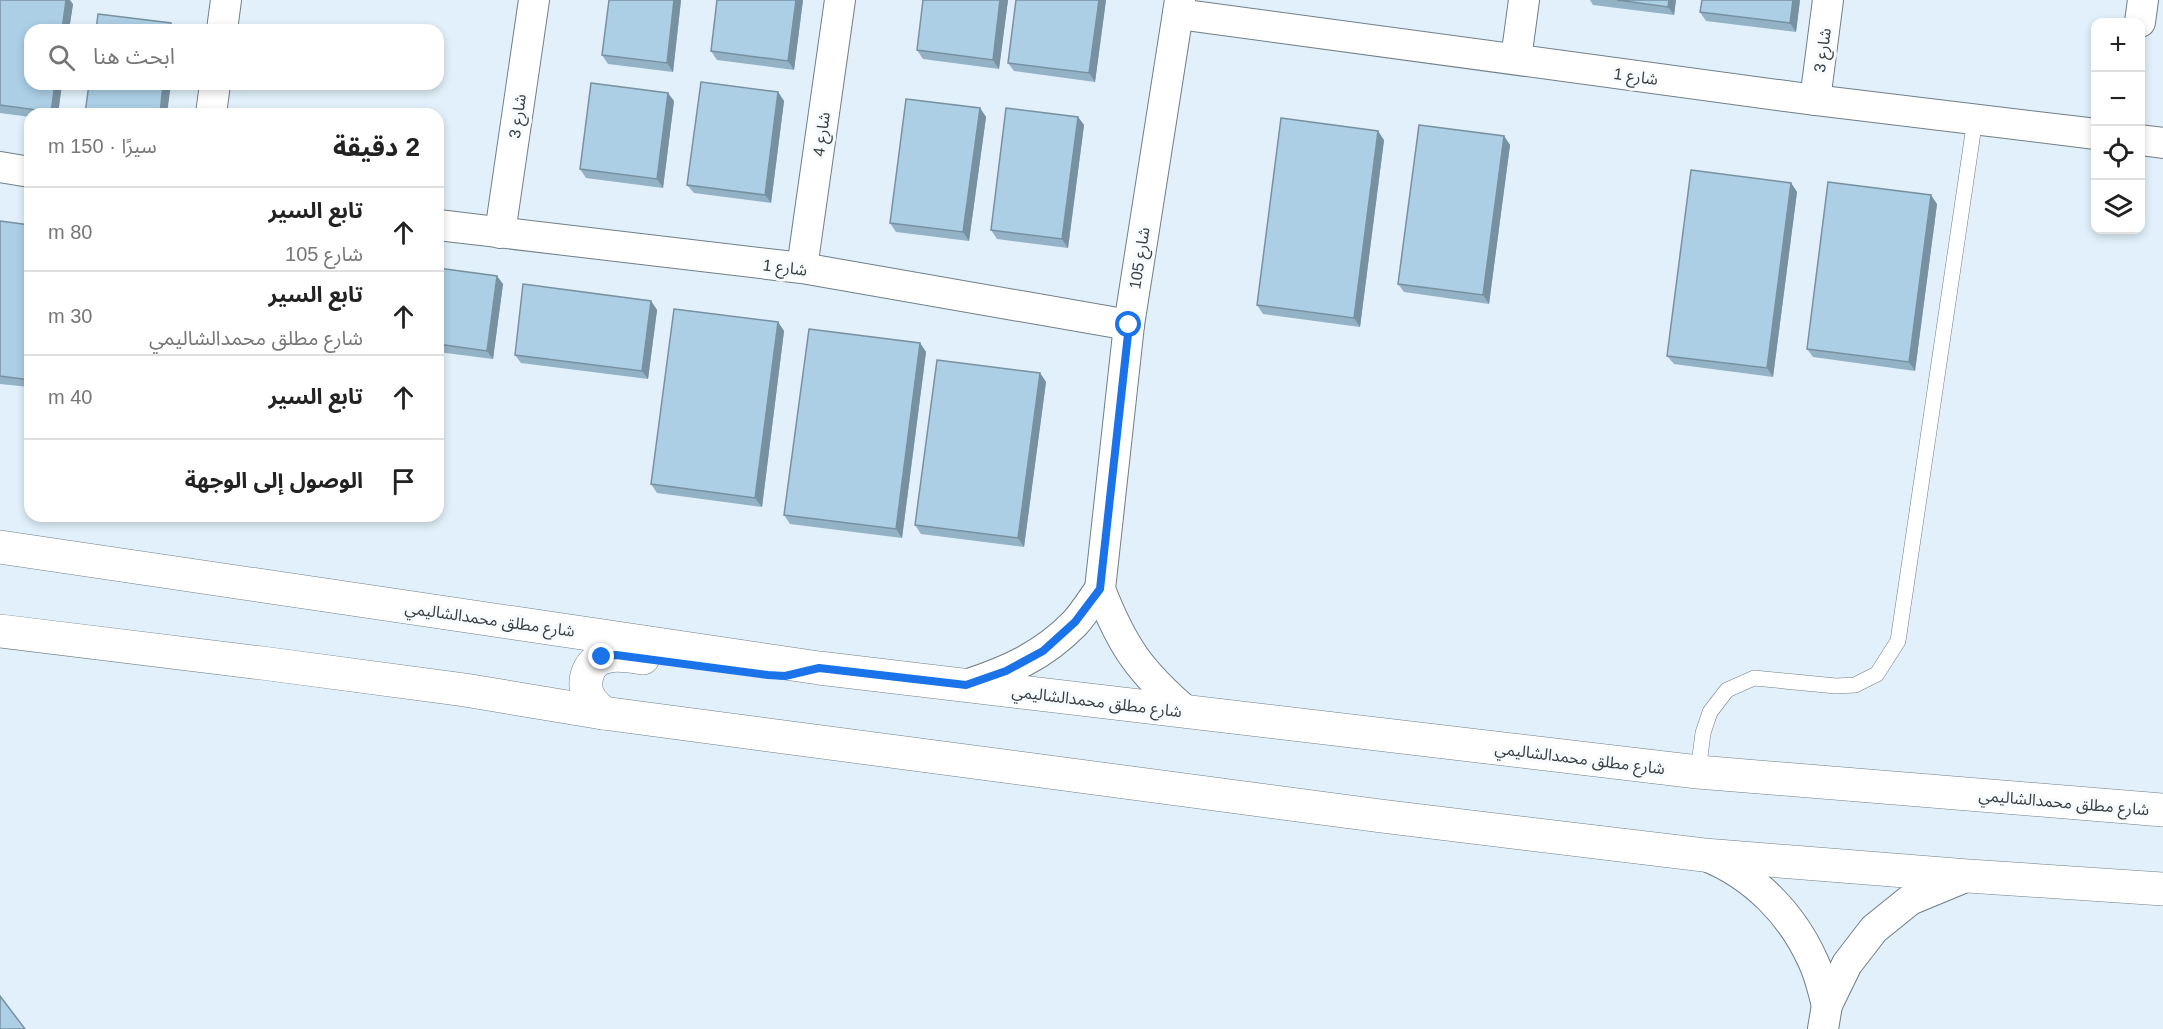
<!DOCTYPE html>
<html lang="ar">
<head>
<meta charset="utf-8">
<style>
	:root { --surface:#fff; --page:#f2f2f2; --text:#222; --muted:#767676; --line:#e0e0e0 }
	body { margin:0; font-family:Arial,"Noto Sans Arabic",sans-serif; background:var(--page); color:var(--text); direction:rtl }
	.controls { position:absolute; right:18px; top:18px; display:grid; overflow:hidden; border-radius:12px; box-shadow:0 3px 9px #0003 }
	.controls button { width:54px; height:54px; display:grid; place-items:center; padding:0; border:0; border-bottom:2px solid var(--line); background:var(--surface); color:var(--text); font:30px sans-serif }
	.stop { position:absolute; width:18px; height:18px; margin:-14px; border:4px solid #1a73e8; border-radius:50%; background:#fff }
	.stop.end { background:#1a73e8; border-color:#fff; box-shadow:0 2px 6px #0008 }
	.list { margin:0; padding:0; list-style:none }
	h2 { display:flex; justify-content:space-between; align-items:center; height:78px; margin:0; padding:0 24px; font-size:26px }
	h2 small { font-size:20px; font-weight:400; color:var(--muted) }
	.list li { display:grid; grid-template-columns:39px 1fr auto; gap:18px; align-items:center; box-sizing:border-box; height:84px; padding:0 24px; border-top:2px solid var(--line) }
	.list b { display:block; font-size:22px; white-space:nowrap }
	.list p { margin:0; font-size:20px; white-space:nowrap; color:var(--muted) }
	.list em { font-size:20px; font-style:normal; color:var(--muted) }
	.icon { flex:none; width:33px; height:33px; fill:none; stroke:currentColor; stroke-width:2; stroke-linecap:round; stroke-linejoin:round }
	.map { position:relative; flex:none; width:2163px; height:1029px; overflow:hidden; direction:ltr }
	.search { position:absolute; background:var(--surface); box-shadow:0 3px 9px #0003; left:24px; top:24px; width:420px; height:66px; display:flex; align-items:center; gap:15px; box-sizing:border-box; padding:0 21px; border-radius:18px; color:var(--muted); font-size:22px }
	.panel { position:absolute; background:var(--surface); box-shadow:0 3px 9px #0003; left:24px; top:108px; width:420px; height:414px; border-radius:18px; direction:rtl }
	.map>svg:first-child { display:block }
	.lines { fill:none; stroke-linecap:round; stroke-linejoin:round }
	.service-casing { stroke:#707e87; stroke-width:16 }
	.minor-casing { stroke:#707e87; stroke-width:32 }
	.tertiary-casing { stroke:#707e87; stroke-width:34 }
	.service { stroke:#fff; stroke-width:15 }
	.minor { stroke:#fff; stroke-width:30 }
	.tertiary { stroke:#fff; stroke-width:33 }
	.wall { fill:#94b2c6 }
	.shaded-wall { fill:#7891a1 }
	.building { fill:#accfe6; stroke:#7891a1; stroke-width:1.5 }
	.route { stroke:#1a73e8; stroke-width:8 }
	.labels { text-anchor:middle; stroke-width:6; stroke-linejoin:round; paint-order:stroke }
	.street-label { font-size:16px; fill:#373d41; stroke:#f8fbfd }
</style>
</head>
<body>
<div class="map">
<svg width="2163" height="1029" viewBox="0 0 2163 1029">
	<rect width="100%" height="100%" fill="#e1f0fa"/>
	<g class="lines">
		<g class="service-casing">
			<path id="service" d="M1698 772 1703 733 1710 712 1727 690 1754 678 1836 686 1855 685 1877 674 1898 641 1975 119"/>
		</g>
		<g class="minor-casing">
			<g id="minor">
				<path d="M1180 0 1129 325 1100 589C1122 646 1140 672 1187 712"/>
				<path d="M1178 14 1815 100 2096 134"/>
				<path d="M2140 22 2143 0"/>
				<path d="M222 30 226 0"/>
				<path d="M1516 59 1524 0"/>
				<path d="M1815 100 1828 0"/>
				<path d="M211 114 215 84"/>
				<path d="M2140 140 2163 143"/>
				<path d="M0 167 30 172"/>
				<path d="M438 225 802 268 1129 325"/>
				<path d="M500 233 534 0"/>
				<path d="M802 268 840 0"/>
				<path d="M966 685C1008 671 1043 656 1075 623 1084 613 1092 600 1100 589"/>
				<path d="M1706 856C1754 875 1792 914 1813 961 1820 975 1823 991 1827 1005"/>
				<path d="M1823 1029 1827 1005 1847 964 1874 929 1910 900 1968 876"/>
			</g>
		</g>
		<g class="tertiary-casing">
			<g id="tertiary">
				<path d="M0 547 819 668 1698 772 2163 810"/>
				<path d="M0 631 262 663 465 690 603 713 1381 816 1704 855 1968 876 2163 889"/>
				<path d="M603 713C599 709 593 704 590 699 581 685 587 661 605 657 617 653 630 656 643 658"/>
			</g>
		</g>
		<use href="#service" class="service"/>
		<use href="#minor" class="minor"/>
		<use href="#tertiary" class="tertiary"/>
	</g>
	<g class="wall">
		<path d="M0 0 73 4 69 30H30V84H62L58 114H30V117L0 113Z"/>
		<path d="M609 0H681L673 72 608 64 602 55Z"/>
		<path d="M803 0 794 70 717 60 711 51Z"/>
		<path d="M923 0H1008L999 69 923 59 917 50Z"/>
		<path d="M1016 0H1106L1095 82 1014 71 1008 63Z"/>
		<path d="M1590 0H1676L1674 15 1593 5Z"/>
		<path d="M1800 0 1796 32 1706 21 1700 12Z"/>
		<path d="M778 92 784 101 771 203 694 193 687 185Z"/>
		<path d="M674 101 663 188 586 178 580 169Z"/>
		<path d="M980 108 986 117 969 241 896 232 890 223Z"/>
		<path d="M1078 117 1084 125 1068 248 997 239 991 230Z"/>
		<path d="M1504 136 1510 145 1489 304 1404 292 1398 284Z"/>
		<path d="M1384 140 1360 327 1263 314 1257 305Z"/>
		<path d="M1791 183 1797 192 1773 377 1674 364 1667 356Z"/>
		<path d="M1937 204 1915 371 1813 357 1807 349Z"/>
		<path d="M0 221 30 225V387L0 384Z"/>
		<path d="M438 268 503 284 493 359 438 352Z"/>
		<path d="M651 301 657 310 648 379 521 363 515 355Z"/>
		<path d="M778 322 784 331 762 507 657 493 651 484Z"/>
		<path d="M920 343 926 352 902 538 790 524 784 515Z"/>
		<path d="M1040 373 1046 382 1024 547 921 534 915 525Z"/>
	</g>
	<g class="shaded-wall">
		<path d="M66 0H70L73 4 69 30H62Z"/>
		<path d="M674 0H681L673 72 667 63Z"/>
		<path d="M796 0H803L794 70 788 61Z"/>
		<path d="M1000 0H1008L999 69 993 60Z"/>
		<path d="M1099 0H1106L1095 82 1089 73Z"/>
		<path d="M1669 0H1676L1674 15 1668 7Z"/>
		<path d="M1793 0H1800L1796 32 1790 23Z"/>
		<path d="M171 23 176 30H170Z"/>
		<path d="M55 84H62L58 114H53L51 112Z"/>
		<path d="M163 84H171L167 114H160Z"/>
		<path d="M778 92 784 101 771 203 765 195Z"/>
		<path d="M668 93 674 101 663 188 657 179Z"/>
		<path d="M980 108 986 117 969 241 963 232Z"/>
		<path d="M1078 117 1084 125 1068 248 1062 239Z"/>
		<path d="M1378 131 1384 140 1360 327 1354 318Z"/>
		<path d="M1504 136 1510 145 1489 304 1483 295Z"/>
		<path d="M1791 183 1797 192 1773 377 1767 368Z"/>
		<path d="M1931 195 1937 204 1915 371 1909 362Z"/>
		<path d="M497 276 503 284 493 359 487 351Z"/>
		<path d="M651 301 657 310 648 379 642 371Z"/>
		<path d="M778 322 784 331 762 507 755 498Z"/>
		<path d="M920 343 926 352 902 538 896 529Z"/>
		<path d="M1040 373 1046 382 1024 547 1018 538Z"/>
	</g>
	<g class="building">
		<path d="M0 0H66L62 30H30V84H55L51 112 0 105Z"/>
		<path d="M609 0H674L667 63 602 55Z"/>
		<path d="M717 0H796L788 61 711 51Z"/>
		<path d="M923 0H1000L993 60 917 50Z"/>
		<path d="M1016 0H1099L1089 73 1008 63Z"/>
		<path d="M1617 0H1669L1668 7Z"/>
		<path d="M1702 0H1793L1790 23 1700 12Z"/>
		<path d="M98 14 171 23 170 30H96Z"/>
		<path d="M701 82 778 92 765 195 687 185Z"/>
		<path d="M591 83 668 93 657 179 580 169Z"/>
		<path d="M89 84H163L160 114H85Z"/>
		<path d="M906 99 980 108 963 232 890 223Z"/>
		<path d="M1006 108 1078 117 1062 239 991 230Z"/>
		<path d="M1281 118 1378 131 1354 318 1257 305Z"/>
		<path d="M1419 125 1504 136 1483 295 1398 284Z"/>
		<path d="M1691 170 1791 183 1767 368 1667 356Z"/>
		<path d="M1828 182 1931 195 1909 362 1807 349Z"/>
		<path d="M0 221 30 225V380L0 376Z"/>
		<path d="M438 268 497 276 487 351 438 344Z"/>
		<path d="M523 284 651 301 642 371 515 355Z"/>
		<path d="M674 309 778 322 755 498 651 484Z"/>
		<path d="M809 329 920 343 896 529 784 515Z"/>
		<path d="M937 360 1040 373 1018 538 915 525Z"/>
		<path d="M0 996 25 1029H0Z"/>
	</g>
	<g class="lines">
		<path class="route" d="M602 657 616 655 768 675 785 676 819 668 966 685 1006 671 1043 651 1075 622 1100 589 1129 325"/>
	</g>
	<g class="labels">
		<g class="street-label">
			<text transform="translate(1822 50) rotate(-82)" y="6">شارع 3</text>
			<text transform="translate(1636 76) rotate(8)" y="6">شارع 1</text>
			<text transform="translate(517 116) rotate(-82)" y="6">شارع 3</text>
			<text transform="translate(821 134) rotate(-82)" y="6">شارع 4</text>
			<text transform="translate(1139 258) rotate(-81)" y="6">شارع 105</text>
			<text transform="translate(785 267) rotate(7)" y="6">شارع 1</text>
			<text transform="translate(490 619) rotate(8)" y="6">شارع مطلق محمدالشاليمي</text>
			<text transform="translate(1097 701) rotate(7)" y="6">شارع مطلق محمدالشاليمي</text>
			<text transform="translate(1580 758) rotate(7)" y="6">شارع مطلق محمدالشاليمي</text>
			<text transform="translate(2064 802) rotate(5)" y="6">شارع مطلق محمدالشاليمي</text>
		</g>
	</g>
</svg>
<div class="controls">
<button>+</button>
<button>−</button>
<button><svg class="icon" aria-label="locate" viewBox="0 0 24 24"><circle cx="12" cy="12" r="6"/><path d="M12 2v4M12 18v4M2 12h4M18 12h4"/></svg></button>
<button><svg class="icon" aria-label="layers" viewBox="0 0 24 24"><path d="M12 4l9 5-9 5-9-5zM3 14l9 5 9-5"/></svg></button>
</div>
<div class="stop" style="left:1129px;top:325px"></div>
<div class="stop end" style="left:602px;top:657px"></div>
<div class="search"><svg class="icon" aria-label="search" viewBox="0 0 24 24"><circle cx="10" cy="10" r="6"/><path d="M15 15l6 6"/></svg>ابحث هنا</div>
<section class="panel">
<h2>2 دقيقة<small>سيرًا · 150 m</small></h2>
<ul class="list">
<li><svg class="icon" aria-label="ahead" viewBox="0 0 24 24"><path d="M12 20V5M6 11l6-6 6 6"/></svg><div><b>تابع السير</b><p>شارع 105</p></div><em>80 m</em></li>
<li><svg class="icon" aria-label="ahead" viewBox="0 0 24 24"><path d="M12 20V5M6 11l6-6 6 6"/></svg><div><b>تابع السير</b><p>شارع مطلق محمدالشاليمي</p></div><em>30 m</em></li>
<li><svg class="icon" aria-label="ahead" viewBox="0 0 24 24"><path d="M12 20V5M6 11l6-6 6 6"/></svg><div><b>تابع السير</b></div><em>40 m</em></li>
<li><svg class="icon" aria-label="arrive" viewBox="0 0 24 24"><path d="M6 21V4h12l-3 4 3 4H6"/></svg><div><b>الوصول إلى الوجهة</b></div></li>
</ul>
</section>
</div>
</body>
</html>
